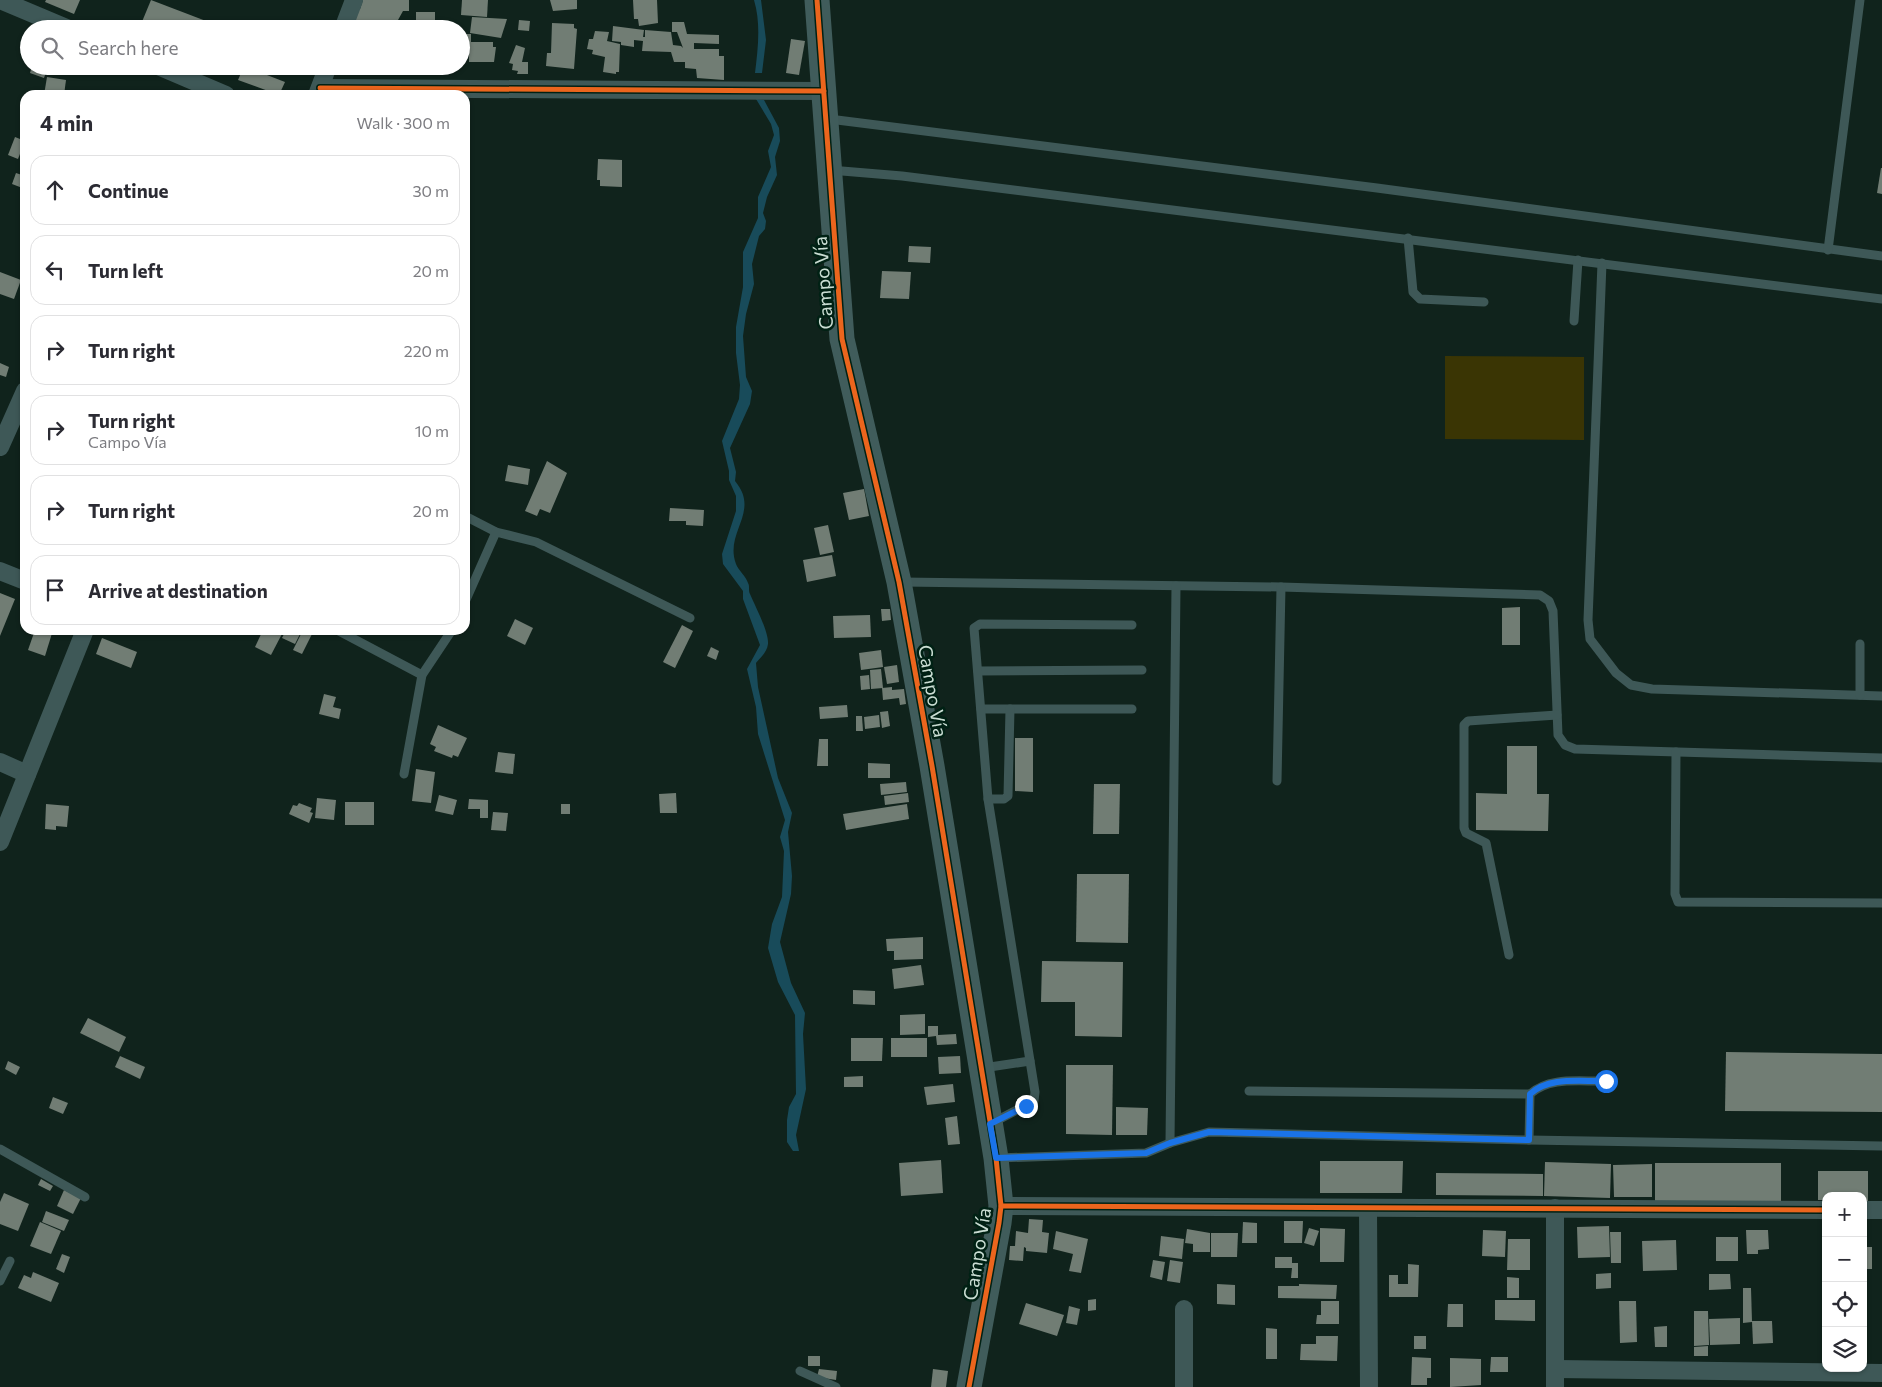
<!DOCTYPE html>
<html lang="en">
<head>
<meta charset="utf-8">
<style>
	:root { --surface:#fff; --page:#f2f2f3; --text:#2b2b33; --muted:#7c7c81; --line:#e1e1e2 }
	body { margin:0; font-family:Commissioner,sans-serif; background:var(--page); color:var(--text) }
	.controls { position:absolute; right:15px; bottom:15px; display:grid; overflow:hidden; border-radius:10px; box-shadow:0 1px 4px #0004 }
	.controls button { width:45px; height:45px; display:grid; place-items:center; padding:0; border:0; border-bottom:1px solid var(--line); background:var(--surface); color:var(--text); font:25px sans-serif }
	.stop { position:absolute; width:15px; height:15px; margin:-11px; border:4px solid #1a73e8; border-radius:50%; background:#fff }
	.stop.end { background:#1a73e8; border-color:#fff; box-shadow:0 1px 5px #0008 }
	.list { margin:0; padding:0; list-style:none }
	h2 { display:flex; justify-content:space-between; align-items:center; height:65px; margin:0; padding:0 20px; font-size:21px }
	h2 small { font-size:16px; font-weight:400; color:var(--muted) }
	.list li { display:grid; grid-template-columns:32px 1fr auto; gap:15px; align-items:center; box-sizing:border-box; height:70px; margin:0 10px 10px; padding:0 10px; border:1px solid var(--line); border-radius:15px }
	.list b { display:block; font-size:19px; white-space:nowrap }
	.list p { margin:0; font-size:16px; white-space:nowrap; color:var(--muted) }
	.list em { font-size:16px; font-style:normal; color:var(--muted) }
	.icon { flex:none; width:28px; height:28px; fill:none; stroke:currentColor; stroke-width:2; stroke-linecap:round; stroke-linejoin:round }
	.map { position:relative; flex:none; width:1882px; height:1387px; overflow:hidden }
	.search { position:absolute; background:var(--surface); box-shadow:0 1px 4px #0004; left:20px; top:20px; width:450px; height:55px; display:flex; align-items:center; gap:12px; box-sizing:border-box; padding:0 18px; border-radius:28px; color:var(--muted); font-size:19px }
	.panel { position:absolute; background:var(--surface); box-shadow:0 1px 4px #0004; left:20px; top:90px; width:450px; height:545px; border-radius:15px }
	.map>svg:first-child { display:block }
	.green { fill:#3a3504 }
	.water { fill:#184b5a }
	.building { fill:#717d74 }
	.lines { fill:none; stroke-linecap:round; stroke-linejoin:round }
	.lane { stroke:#3e5857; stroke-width:9 }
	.street { stroke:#3e5857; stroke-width:18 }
	.secondary { stroke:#405c5b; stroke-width:25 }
	.cycleway-casing { stroke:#002114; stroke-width:8 }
	.cycleway { stroke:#eb651d; stroke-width:5 }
	.route { stroke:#1a73e8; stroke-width:6 }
	.labels { text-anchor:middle; stroke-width:5; stroke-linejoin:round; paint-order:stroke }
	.street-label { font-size:19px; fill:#caddd3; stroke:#002114 }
</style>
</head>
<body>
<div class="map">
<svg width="1882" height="1387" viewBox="0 0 1882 1387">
	<rect width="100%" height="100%" fill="#10231c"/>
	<path class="green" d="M1445 356 1584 357V440L1445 439Z"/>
	<g class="water">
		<path d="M754 0H761L766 40 762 73H755C758 49 761 23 754 0Z"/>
		<path d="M756 99 764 100 779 128 780 141 775 157 777 175 767 197 763 213 766 221 765 229 759 236 752 264 754 284 746 314 743 336 746 377 752 391 750 404 730 448 736 472 735 481C761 512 724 532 736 564 738 570 746 576 748 583 750 586 748 590 750 594 755 606 769 632 768 644 767 652 761 657 756 663L758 687 778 778 792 813 788 832 792 876 791 894 780 942 791 983 805 1013 803 1034 806 1089 796 1135 799 1151H793L787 1142V1120L789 1107 796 1094 795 1015 778 982 768 948 772 924 782 897 784 851 780 837 785 820 758 734 756 707 747 669 760 645 743 599V591L723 564 722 554 736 511V496L729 480V471L722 441 739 399 740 385 736 353V327L743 287V252L758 218V197L771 167 768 151 774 135 771 124Z"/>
	</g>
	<g class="building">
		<path d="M46 0H80L74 14 45 2Z"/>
		<path d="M151 0 206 21 203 29H139Z"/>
		<path d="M363 0H409V11H403L393 29H387L356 20V9H360Z"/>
		<path d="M462 0H488L487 17 461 15Z"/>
		<path d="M550 0H577V9L553 11Z"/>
		<path d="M633 0H657L658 23 639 26 638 19H634Z"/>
		<path d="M416 12H435V23L416 22Z"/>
		<path d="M472 17 507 19 501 38 470 33Z"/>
		<path d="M519 20 530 21 529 31 518 30Z"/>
		<path d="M442 21 454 24 452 29H440Z"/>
		<path d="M672 22H684L687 34 719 35V44L694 43V49H719V56H724V80L697 78 696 69 685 68V62H674L671 52 642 51 643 41 634 40V47L621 45V42L612 41 613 26 644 30 643 37H645V30L671 32 673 45 681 46 683 48 677 32H672Z"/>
		<path d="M552 23 574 24V28L577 29 574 69 546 66 547 53H551Z"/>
		<path d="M595 31 609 32 607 41 620 44 619 72H616V74L603 72 605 57 592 54 593 50 587 49 589 39H593Z"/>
		<path d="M461 34H471V42H493V47H496L494 62H469V45H461Z"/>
		<path d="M791 39 805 41 799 75 786 73Z"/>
		<path d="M516 45 525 48 522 62H528V74H517L518 71 512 70 513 64 509 63Z"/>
		<path d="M32 66H48L44 78 30 73Z"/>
		<path d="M244 66 285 82 279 95 238 80Z"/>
		<path d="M355 66H376L374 72Z"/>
		<path d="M47 77 66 80 64 95H44Z"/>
		<path d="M15 137 25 141 18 159 8 155Z"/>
		<path d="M598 159 622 160V187L600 186V180H597Z"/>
		<path d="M1881 168H1882V194L1877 193Z"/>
		<path d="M16 173 25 176V189L12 184Z"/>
		<path d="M909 246 931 247 930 263 908 262Z"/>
		<path d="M882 271 911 272 909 299 880 298Z"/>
		<path d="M0 272 21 280 14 299 0 294Z"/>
		<path d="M0 363 9 367 6 377 0 375Z"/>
		<path d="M547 461 567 473 550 513 540 509 537 516 525 511Z"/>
		<path d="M508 465 530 469 528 485 505 481Z"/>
		<path d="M864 489 869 516 849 520 843 493Z"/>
		<path d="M670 508 704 510 703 526 686 525V521H669Z"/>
		<path d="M828 525 834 552 820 555 814 528Z"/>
		<path d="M832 555 836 576 807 582 803 560Z"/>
		<path d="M0 593 15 599 0 636Z"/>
		<path d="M1520 607V645H1502V608Z"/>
		<path d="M881 609H890L891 620 882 621Z"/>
		<path d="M870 615 871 637 834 638 833 616Z"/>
		<path d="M515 619 533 628 525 645 507 636Z"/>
		<path d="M682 625 693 631 675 668 663 662Z"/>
		<path d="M35 630H53L45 656 28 650Z"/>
		<path d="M263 630H284L271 655 255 647Z"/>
		<path d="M286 630H302L295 644 282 638Z"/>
		<path d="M303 630H314L302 654 293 650Z"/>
		<path d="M102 638 137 652 131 668 96 654Z"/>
		<path d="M711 647 719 651 716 660 707 656Z"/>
		<path d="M881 650 883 667 861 670 859 653Z"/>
		<path d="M897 665 899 682 887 684 884 667Z"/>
		<path d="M881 669 883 688 871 689 870 670Z"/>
		<path d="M869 675 870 689 861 690 860 676Z"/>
		<path d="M892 687V690L904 689 906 704 900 705 899 698 883 700 882 688Z"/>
		<path d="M324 694 336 697 333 707 341 709 339 719 319 714Z"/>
		<path d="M847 705 848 717 820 719 819 707Z"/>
		<path d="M888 711 890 726 882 728 880 712Z"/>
		<path d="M879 715 880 727 865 729 864 717Z"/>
		<path d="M856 716H862L863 731H856Z"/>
		<path d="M438 725 467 738 458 757 453 755 452 758 434 751 436 747 430 744Z"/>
		<path d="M1015 738H1033V792L1015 791Z"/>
		<path d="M819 739H828V766H817Z"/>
		<path d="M1507 746H1537V794H1549L1548 831 1476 830V793L1507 794Z"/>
		<path d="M498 752 515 754 513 774 495 772Z"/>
		<path d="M868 763 890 764V778H868Z"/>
		<path d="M416 769 435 772 431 803 412 801Z"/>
		<path d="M906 782 907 792 881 795 880 784Z"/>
		<path d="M1094 784H1120L1119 834H1093Z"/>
		<path d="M676 793 677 813H660L659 794Z"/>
		<path d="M908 793 909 802 885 805 884 796Z"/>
		<path d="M439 795 457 800 453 815 435 811Z"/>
		<path d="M317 798 336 800 334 820 315 818Z"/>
		<path d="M469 799 488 800V818H480V809H468Z"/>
		<rect x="345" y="802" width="29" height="23"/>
		<path d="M299 803 312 808 310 812 313 813 309 823 289 814 293 805 297 806Z"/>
		<path d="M46 804 69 806 67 827 56 826V830L45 829Z"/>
		<rect x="561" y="804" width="9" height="10"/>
		<path d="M907 804 909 819 846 830 843 814Z"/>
		<path d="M493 812 508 813 506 831 491 830Z"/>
		<path d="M1077 874H1129L1128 943 1076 942Z"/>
		<path d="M923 937V959L894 960V951H887L886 939Z"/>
		<path d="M1042 961 1123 962 1122 1037 1075 1036V1002H1041Z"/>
		<path d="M921 965 924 985 894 989 892 969Z"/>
		<path d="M853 990 875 991V1005L853 1004Z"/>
		<path d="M925 1014V1034L900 1035V1015Z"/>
		<path d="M88 1018 126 1037 119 1052 80 1033Z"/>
		<path d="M928 1026H938V1035L956 1034 957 1044 937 1045 936 1036 928 1037Z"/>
		<path d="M851 1038H883L882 1061H851Z"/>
		<rect x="891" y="1038" width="36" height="19"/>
		<path d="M1726 1052 1882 1054V1112L1725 1111Z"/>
		<path d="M120 1056 145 1067 140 1079 115 1067Z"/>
		<path d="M960 1056 961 1073 939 1074 938 1057Z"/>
		<path d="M8 1061 20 1067 16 1075 5 1069Z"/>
		<path d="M1066 1065H1113L1112 1135 1066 1134Z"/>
		<path d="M863 1076V1087H844V1077Z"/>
		<path d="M953 1084 955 1102 927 1105 924 1087Z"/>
		<path d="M53 1097 68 1103 63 1114 49 1108Z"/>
		<path d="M1116 1107 1148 1108 1147 1135H1116Z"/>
		<path d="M957 1116 960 1144 948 1145 945 1118Z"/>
		<path d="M941 1160 943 1193 901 1196 899 1163Z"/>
		<path d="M1320 1161H1403L1402 1193H1320Z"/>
		<path d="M1545 1162 1611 1164 1610 1198 1544 1196Z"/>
		<path d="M1655 1163H1781V1202L1655 1201Z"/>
		<path d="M1652 1164V1197H1614L1613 1165Z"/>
		<path d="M1818 1171H1868V1201H1863V1196H1826V1200H1818Z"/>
		<path d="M1436 1173 1543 1174V1196L1436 1195Z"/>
		<path d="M41 1179 53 1186 50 1191 38 1185Z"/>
		<path d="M64 1190 81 1198 73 1214 57 1206Z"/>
		<path d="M4 1193 29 1204 18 1231 0 1224V1202Z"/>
		<path d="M46 1211 69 1220 64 1231 42 1222Z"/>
		<path d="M1029 1219 1043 1220 1042 1232 1049 1233 1047 1253 1026 1251V1248L1024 1247 1023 1261 1009 1260 1010 1246H1015L1016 1231 1028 1233Z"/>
		<path d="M1284 1221H1303L1302 1243H1284Z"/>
		<path d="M40 1222 61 1231 51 1254 30 1246Z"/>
		<path d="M1243 1222 1257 1223V1243H1242Z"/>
		<path d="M1609 1226 1610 1257 1578 1258 1577 1227Z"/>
		<path d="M1309 1228 1319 1231 1314 1246 1304 1243Z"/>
		<path d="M1320 1228 1345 1229 1344 1262H1320Z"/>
		<path d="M1187 1229 1210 1233V1252H1193V1244L1185 1243Z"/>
		<path d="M1483 1230 1506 1231 1505 1257 1482 1256Z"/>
		<path d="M1746 1230H1768L1769 1249 1758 1250V1254H1747Z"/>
		<path d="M1056 1231 1088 1239 1081 1273 1069 1271 1073 1254 1053 1249Z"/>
		<path d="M1610 1232H1621V1263H1611Z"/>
		<path d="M1211 1233H1238L1237 1257H1211Z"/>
		<path d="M1161 1236 1184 1239 1182 1259 1159 1256Z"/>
		<rect x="1716" y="1237" width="22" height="24"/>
		<path d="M1508 1239H1530V1270H1507Z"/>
		<path d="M1676 1240 1677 1270 1643 1271 1642 1241Z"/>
		<rect x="1863" y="1247" width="9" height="22"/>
		<path d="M62 1254 70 1257 64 1273 56 1269Z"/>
		<path d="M1275 1257H1292V1263H1298V1278H1291L1292 1268H1275Z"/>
		<path d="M1153 1260 1165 1262 1162 1280 1150 1277Z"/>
		<path d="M1170 1260 1183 1262 1180 1283 1167 1281Z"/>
		<path d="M1408 1264 1419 1265 1418 1297H1389V1275H1398V1284H1408Z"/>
		<path d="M33 1272 59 1283 51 1302 18 1288 24 1275 31 1278Z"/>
		<path d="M1611 1273V1288L1596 1289V1274Z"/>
		<path d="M1709 1274H1730L1731 1289 1709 1290Z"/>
		<path d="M1507 1277 1519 1278V1298H1507Z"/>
		<path d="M1217 1284 1235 1285V1305L1217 1304Z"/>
		<path d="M1299 1284 1337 1285 1336 1299 1278 1298V1286H1299Z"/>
		<path d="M1743 1288H1751L1752 1322 1743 1323Z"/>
		<path d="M1096 1299V1310L1088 1311V1300Z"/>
		<path d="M1495 1300H1535V1321L1495 1320Z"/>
		<path d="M1321 1301H1339V1324H1316L1317 1315H1321Z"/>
		<path d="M1619 1301H1636L1637 1342 1620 1343Z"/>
		<path d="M1026 1303 1064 1315 1057 1336 1019 1324Z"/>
		<path d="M1448 1304H1463V1327H1447Z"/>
		<path d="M1069 1306 1080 1309 1077 1325 1066 1323Z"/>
		<path d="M1694 1311H1708L1709 1345 1694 1346Z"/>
		<path d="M1740 1318V1344L1710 1345 1709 1319Z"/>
		<path d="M1752 1321H1772L1773 1343 1753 1344Z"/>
		<path d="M1667 1326V1347H1655L1654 1327Z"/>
		<path d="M1266 1328 1277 1329V1359H1266Z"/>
		<path d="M1316 1336H1338L1337 1361 1300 1360 1301 1344H1316Z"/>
		<rect x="1414" y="1336" width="12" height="13"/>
		<path d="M1708 1346V1356H1694V1347Z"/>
		<rect x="808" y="1356" width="12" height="10"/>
		<path d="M1412 1357 1431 1358V1378H1427V1385H1411Z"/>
		<path d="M1491 1357H1508V1372H1490Z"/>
		<path d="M1450 1358 1481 1359V1385L1450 1387Z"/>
		<path d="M819 1369 837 1371 836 1380 817 1377Z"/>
		<path d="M933 1369 948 1371 946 1387H931Z"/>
	</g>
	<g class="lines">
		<g class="lane">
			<path d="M829 119 1377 188 1882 256"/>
			<path d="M830 170 902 176 1882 299"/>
			<path d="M1408 238 1413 292 1420 299 1484 302"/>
			<path d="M1828 250 1860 0"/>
			<path d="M1602 263 1588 620 1590 639 1616 673 1631 685 1652 689 1882 696"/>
			<path d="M1574 321 1578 260"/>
			<path d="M465 516 496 532 536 542 690 618"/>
			<path d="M902 582 1281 587 1540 595 1549 601 1553 611 1558 735 1565 745 1575 749 1882 758"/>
			<path d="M465 602 496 532"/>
			<path d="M337 630 422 675"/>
			<path d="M1860 644V695"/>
			<path d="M978 671 1142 670"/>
			<path d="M981 709H1132"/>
			<path d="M1676 752 1675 894 1678 902 1882 903"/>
			<path d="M404 774 422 675 452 630"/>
			<path d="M1277 781 1281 587"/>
			<path d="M988 799H1004L1008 796 1010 709"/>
			<path d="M1509 955 1486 843 1466 833 1464 828V725L1468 721 1557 715"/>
			<path d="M983 1068 1030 1061"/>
			<path d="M1530 1094C1550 1076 1580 1082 1607 1081"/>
			<path d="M992 1123 1034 1101 1035 1092 988 799 974 628 980 624 1132 625"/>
			<path d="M1529 1140 1882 1146"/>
			<path d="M1170 1143 1176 586"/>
			<path d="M0 1149 85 1197"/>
			<path d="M998 1158 1146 1153 1170 1143 1209 1132 1529 1140 1530 1094 1249 1091"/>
			<path d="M0 1281 10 1261"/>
			<path d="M800 1371 836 1387"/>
		</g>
		<g class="street">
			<path d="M0 0 69 29"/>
			<path d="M343 29 354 0"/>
			<path d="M158 66 226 95"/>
			<path d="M320 88 824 91"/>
			<path d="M317 95 328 66"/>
			<path d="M0 447 25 391"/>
			<path d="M0 571 25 581"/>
			<path d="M0 762 27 774"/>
			<path d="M0 842 85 630"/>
			<path d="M1001 1206 1826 1210"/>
			<path d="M1368 1208 1369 1387"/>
			<path d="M1863 1210H1882"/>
			<path d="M1556 1369 1882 1373"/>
			<path d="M1184 1387V1309"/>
			<path d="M1555 1387V1208"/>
		</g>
		<path class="secondary" d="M817 0 842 339 899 582 932 766 996 1158 1001 1206 999 1223 969 1387"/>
		<g class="cycleway-casing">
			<g id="cycleway">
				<path d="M817 0 842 339 899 582 932 766 996 1158 1001 1206 999 1223 969 1387"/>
				<path d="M320 88 824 91"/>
				<path d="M1001 1206 1826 1210"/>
			</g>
		</g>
		<use href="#cycleway" class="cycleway"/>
	</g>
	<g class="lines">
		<path class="route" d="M1026 1106 990 1124 996 1158 1146 1153 1170 1143 1209 1132 1529 1140 1530 1094C1550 1076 1580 1082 1606 1081"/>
	</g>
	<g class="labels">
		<g class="street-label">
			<text transform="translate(823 283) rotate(-94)" y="7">Campo Vía</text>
			<text transform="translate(933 691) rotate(80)" y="7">Campo Vía</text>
			<text transform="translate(977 1254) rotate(-81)" y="7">Campo Vía</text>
		</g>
	</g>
</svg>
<div class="controls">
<button>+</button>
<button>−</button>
<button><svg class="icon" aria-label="locate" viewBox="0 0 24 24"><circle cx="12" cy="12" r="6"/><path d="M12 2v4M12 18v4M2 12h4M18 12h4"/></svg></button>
<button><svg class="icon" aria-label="layers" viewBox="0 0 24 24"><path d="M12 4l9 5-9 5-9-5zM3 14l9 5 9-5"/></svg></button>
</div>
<div class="stop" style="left:1606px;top:1081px"></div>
<div class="stop end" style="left:1026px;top:1106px"></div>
<div class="search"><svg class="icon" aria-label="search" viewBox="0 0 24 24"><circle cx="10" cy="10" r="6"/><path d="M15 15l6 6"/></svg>Search here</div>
<section class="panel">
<h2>4 min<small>Walk · 300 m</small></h2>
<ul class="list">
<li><svg class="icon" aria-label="ahead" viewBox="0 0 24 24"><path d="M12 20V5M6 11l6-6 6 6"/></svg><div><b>Continue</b></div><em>30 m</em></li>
<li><svg class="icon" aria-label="left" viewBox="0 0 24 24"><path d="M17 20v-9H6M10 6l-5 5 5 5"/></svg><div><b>Turn left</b></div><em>20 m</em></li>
<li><svg class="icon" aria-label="right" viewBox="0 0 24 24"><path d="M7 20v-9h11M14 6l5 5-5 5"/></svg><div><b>Turn right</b></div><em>220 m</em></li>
<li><svg class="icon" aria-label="right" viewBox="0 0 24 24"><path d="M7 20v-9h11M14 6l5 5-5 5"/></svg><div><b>Turn right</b><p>Campo Vía</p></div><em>10 m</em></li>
<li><svg class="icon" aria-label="right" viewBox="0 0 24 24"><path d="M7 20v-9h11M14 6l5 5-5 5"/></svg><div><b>Turn right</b></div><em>20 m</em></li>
<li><svg class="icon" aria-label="arrive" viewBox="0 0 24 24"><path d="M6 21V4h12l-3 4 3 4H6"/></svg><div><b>Arrive at destination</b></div></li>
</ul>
</section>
</div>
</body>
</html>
